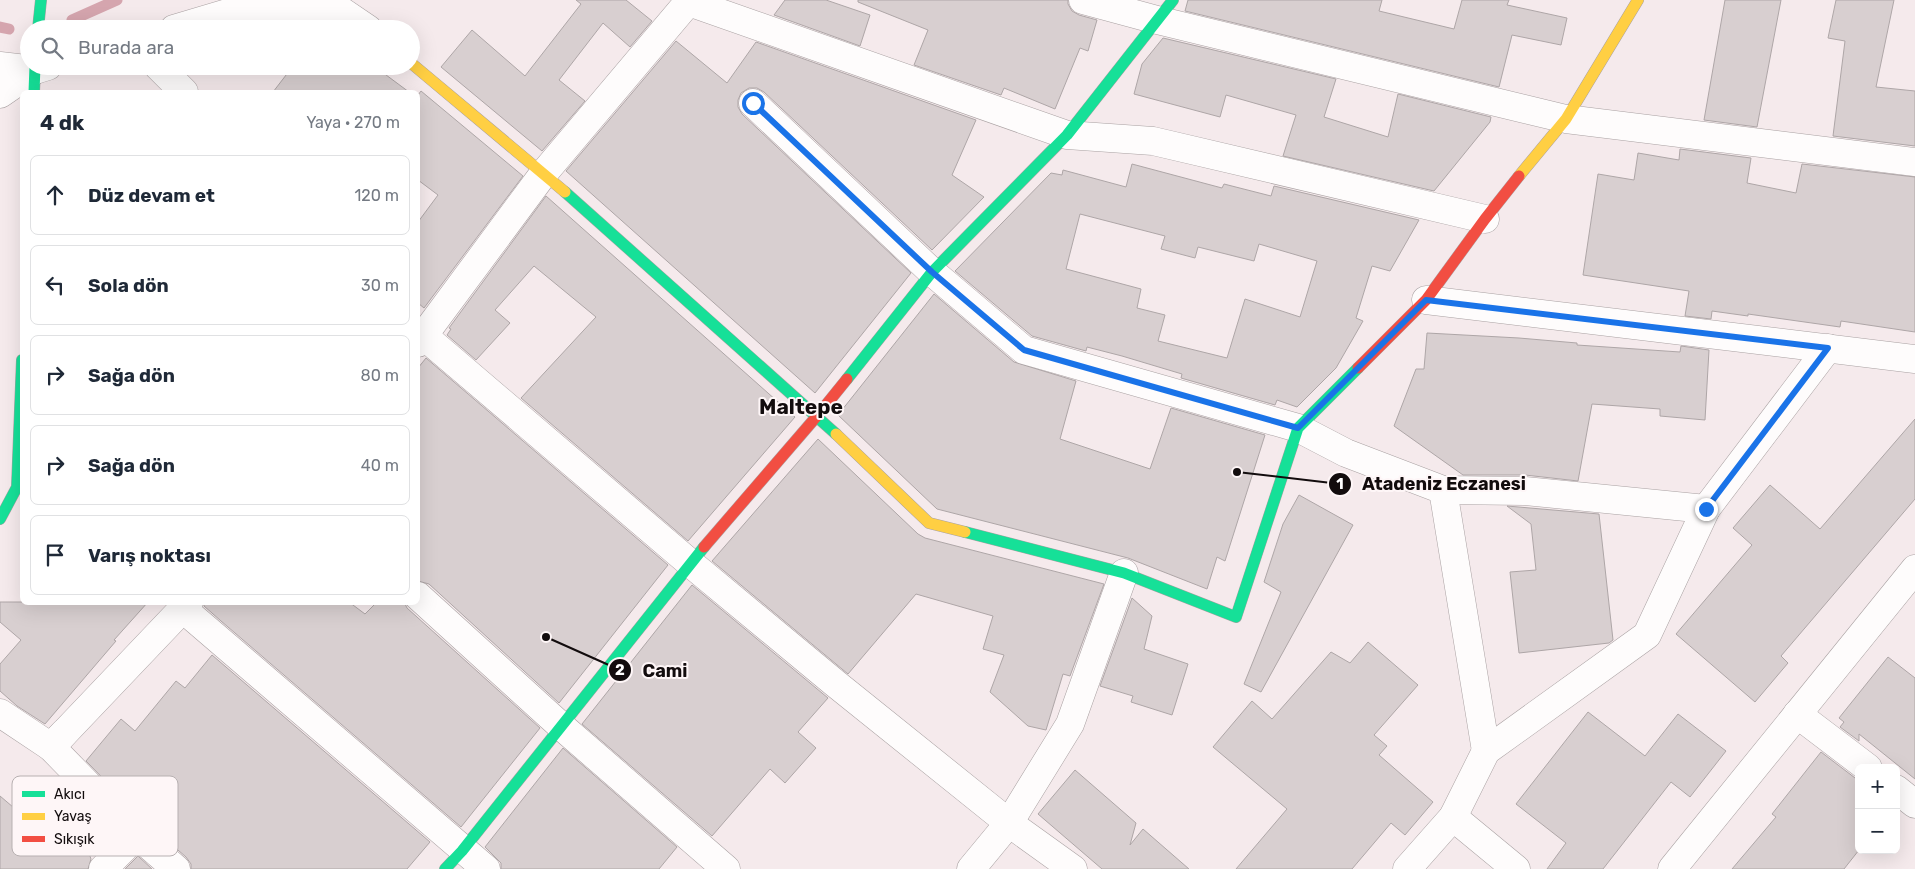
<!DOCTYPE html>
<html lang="tr">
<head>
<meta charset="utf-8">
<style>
	:root { --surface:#fff; --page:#f6f6f7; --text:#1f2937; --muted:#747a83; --line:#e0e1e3 }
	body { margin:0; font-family:Rubik,sans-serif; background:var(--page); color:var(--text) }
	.controls { position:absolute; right:15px; bottom:15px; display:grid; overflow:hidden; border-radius:8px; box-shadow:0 5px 20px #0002 }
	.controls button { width:45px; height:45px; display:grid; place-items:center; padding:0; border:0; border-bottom:1px solid var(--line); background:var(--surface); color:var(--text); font:25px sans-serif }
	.stop { position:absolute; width:15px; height:15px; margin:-11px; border:4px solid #1a73e8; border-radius:50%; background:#fff }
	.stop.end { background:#1a73e8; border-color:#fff; box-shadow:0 1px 5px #0008 }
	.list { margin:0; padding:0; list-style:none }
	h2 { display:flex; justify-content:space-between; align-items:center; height:65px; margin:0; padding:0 20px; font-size:21px }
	h2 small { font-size:16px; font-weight:400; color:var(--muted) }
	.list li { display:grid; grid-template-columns:32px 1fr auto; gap:15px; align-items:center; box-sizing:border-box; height:80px; margin:0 10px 10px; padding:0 10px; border:1px solid var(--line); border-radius:8px }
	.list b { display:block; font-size:19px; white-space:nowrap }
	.list em { font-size:16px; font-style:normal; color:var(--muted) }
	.icon { flex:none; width:28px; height:28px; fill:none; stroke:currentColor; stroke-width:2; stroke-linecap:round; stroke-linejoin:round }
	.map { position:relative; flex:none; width:1915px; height:869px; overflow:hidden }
	.search { position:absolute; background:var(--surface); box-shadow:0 5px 20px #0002; left:20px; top:20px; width:400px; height:55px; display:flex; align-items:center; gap:12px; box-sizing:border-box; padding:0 18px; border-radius:28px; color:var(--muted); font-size:19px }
	.panel { position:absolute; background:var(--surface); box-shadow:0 5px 20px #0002; left:20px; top:90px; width:400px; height:515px; border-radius:8px }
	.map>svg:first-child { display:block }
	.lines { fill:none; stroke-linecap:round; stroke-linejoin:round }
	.stream { stroke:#d5a5ae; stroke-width:11 }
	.building { fill:#d8cfd0; stroke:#aea6a7; fill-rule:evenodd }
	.street-casing { stroke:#a9a1a2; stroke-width:29 }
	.fast-casing { stroke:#a9a1a2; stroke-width:12 }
	.slow-casing { stroke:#a9a1a2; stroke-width:12 }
	.jam-casing { stroke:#a9a1a2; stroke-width:12 }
	.street { stroke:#fefcfc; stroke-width:28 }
	.fast { stroke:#16e098; stroke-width:11 }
	.slow { stroke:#ffcf43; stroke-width:11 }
	.jam { stroke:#f24e42; stroke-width:11 }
	.route { stroke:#1a73e8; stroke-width:6 }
	.labels { text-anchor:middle; stroke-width:4; stroke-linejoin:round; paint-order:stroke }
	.district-label { font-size:21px; font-weight:bold; fill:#120c0d; stroke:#fef6f7 }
	.key { fill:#fef6f7; stroke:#b7b0b1; stroke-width:1 }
	.key-label { font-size:14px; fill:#120c0d }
	.leader { fill:none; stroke:#120c0d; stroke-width:2 }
	.callout-dot { fill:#120c0d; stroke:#fef6f7; stroke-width:2 }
	.mark-label { font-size:15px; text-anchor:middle; font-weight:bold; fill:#fff }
	.callout-label { font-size:18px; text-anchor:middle; font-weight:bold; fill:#120c0d; stroke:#fef6f7; stroke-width:4; stroke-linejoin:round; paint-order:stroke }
</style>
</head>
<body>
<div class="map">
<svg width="1915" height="869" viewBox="0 0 1915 869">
	<rect width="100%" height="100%" fill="#f5eaec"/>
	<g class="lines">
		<g class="stream">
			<path d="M72 20 117 0"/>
			<path d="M0 27 9 29"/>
		</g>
	</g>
	<g class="building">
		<path d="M576 0H626L652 21 630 47 603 23 559 80 585 101 542 151 441 67 472 30 525 76 581 4Z"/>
		<path d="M785 0H826L870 15 860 46 774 15Z"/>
		<path d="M858 0H1068V4L1072 11 1079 15 1097 20 1088 51 1080 48 1055 109 1004 88 1001 95 914 65 928 30 858 2Z"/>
		<path d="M1188 0H1382L1379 11 1454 29 1462 0H1509L1507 5 1567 18 1561 45 1512 35 1499 87 1185 11Z"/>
		<path d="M1725 0H1781L1757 127 1704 120Z"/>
		<path d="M1836 0H1894L1876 87 1915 91V146L1833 136 1845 41 1828 38Z"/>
		<path d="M1163 38 1336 79 1324 117 1388 137 1398 94 1491 117 1490 122 1434 191 1283 156 1296 115 1226 95 1220 117 1134 94 1142 64Z"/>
		<path d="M676 41 727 83 756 42 976 120 952 175 984 197 932 250 764 92 757 88H749L741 93 738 100V107L742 114 911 273 815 393 566 171Z"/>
		<path d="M293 66H374L409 92H273Z"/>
		<path d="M421 91 523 176 424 308 418 303V222L438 195 418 180V95Z"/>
		<path d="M1680 149 1751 158 1747 183 1796 193 1802 164 1915 177V332L1841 321 1840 327 1748 314V316L1712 311 1711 319 1685 316 1689 291 1583 275 1598 174 1634 180 1638 153 1679 160Z"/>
		<path d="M1132 164 1222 188 1224 184 1271 196 1274 186 1419 220 1390 271 1372 266 1356 318 1363 321 1336 368 1297 407 1277 400 1275 405 1181 378 1182 374 1122 356 1087 347 1086 351 1032 336 955 271 1051 173 1062 175 1063 170 1126 187ZM1080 214 1165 236 1161 249 1195 258 1198 247 1254 261 1259 244 1317 261 1300 317 1245 299 1227 358 1158 341 1165 315 1137 308 1141 289 1066 269Z"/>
		<path d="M546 196 795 417 688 541 521 398 596 317 534 266 495 310 510 323 476 360 447 335 451 329 449 328Z"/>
		<path d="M934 294 1014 362 1076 381 1060 439 1150 469 1171 408 1265 435 1225 561 1217 557 1207 589 1128 558 937 509 838 415Z"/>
		<path d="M1427 333 1519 338 1577 343V345L1680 352 1681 346 1709 350 1705 420 1660 416V409L1592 404 1578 481 1525 475H1463L1394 426 1416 369H1424Z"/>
		<path d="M426 358 668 565 559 703 429 584 418 581V368Z"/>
		<path d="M1915 419V499L1781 656 1788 663 1755 702 1676 634 1752 545 1733 528 1770 485 1820 529Z"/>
		<path d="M818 439 918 534 925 538 1104 584 1070 676 1063 674 1046 730 1028 726 990 692 1004 655 983 649 993 616 916 594 848 674 712 561Z"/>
		<path d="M1299 495 1353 525 1261 692 1244 684 1281 592 1264 582 1283 524Z"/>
		<path d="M1507 506 1599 514 1613 640 1609 643 1519 653 1510 572 1536 570 1531 524Z"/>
		<path d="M692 585 828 698 798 732 816 748 785 783 770 769 712 836 582 724Z"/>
		<path d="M1132 598 1152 616 1144 649 1188 664 1172 715 1131 702 1133 696 1100 686Z"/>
		<path d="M0 602H148L114 640 116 641 45 724 17 706 0 691V664L21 640 0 622Z"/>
		<path d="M204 602H349L365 614 377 602H404L407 608 540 728 461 827 221 621 204 606Z"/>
		<path d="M1368 642 1418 685 1374 735 1387 746 1379 755 1433 802 1405 835 1391 823 1352 869H1236L1287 809 1213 747 1252 701 1272 719 1331 652 1350 663Z"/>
		<path d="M212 655 430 842 407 869H191V864L186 857 148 824 86 761 121 719 135 731 176 681 185 688Z"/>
		<path d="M1888 657 1915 678V779L1859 734V741L1840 727 1844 722 1839 718Z"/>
		<path d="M1588 712 1645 756 1678 714 1726 751 1690 797 1671 782 1603 869H1547L1566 843 1516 804Z"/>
		<path d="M563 748 677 847 659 869H501V863L485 847Z"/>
		<path d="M1821 752 1859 781V850L1844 869H1732L1776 817 1772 814Z"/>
		<path d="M1075 770 1136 823 1130 845 1143 829 1189 869H1102L1038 814Z"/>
		<path d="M70 788 88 807 80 828 91 859 88 869H0V796L40 830Z"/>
		<path d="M138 856 152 869H125Z"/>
	</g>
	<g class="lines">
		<g class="street-casing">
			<g id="street">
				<path d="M1083 0 1157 20 1566 119 1915 162"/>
				<path d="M689 2 1067 135 1153 141 1485 219"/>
				<path d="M174 29 234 11 334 6 368 29"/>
				<path d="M0 66 35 70"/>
				<path d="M158 66 184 92"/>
				<path d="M0 94 35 70 48 66"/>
				<path d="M753 103 932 272 1024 350 1298 428 1346 453 1443 490 1525 491 1706 509"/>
				<path d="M1426 300 1915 359"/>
				<path d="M418 331 690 563 836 684 1009 823 1073 869"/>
				<path d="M418 343 544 173 690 0"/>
				<path d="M1443 490 1486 751"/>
				<path d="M418 596 561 726 726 869"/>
				<path d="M183 609 486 869"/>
				<path d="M0 713 51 747 64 733"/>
				<path d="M1797 714 1868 768"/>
				<path d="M1896 789 1915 804"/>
				<path d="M1453 817 1516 869"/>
				<path d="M103 869 137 835"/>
				<path d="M176 869 137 835 51 747 189 602"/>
				<path d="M971 869 1009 823 1070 724 1124 573"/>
				<path d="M1407 869 1453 817 1486 751 1647 635 1706 509 1828 348"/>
				<path d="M1672 869 1915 569"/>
			</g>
		</g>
		<g class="fast-casing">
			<g id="fast">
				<path d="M38 29 41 0"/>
				<path d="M34 92 35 66"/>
				<path d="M565 192 836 434"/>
				<path d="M847 379 932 272 1067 135 1173 0"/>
				<path d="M0 519 17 487 22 360"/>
				<path d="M965 532 1124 573 1236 617 1298 428 1358 368"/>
				<path d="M445 869 462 851 704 547"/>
			</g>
		</g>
		<g class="slow-casing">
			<g id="slow">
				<path d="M411 63 565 192"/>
				<path d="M1519 176 1566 119 1638 0"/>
				<path d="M836 434 929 523 965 532"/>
			</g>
		</g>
		<g class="jam-casing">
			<g id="jam">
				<path d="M1358 368 1426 300 1485 219 1519 176"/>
				<path d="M704 547 817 416 847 379"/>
			</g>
		</g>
		<use href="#street" class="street"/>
		<use href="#fast" class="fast"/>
		<use href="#slow" class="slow"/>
		<use href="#jam" class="jam"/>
	</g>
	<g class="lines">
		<path class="route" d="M753 103 932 272 1024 350 1298 428 1426 300 1828 348 1706 509"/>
	</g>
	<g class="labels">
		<g class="district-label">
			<text x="801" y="414">Maltepe</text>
		</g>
	</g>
	<rect x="12" y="776" width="166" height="80" rx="8" class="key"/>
	<rect x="22" y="791" width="23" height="6" fill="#16e098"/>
	<rect x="22" y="813" width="23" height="7" fill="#ffcf43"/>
	<rect x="22" y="836" width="23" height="6" fill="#f24e42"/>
	<g class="key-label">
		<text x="54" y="799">Akıcı</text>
		<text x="54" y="821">Yavaş</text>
		<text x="54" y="844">Sıkışık</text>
	</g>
	<path class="leader" d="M1237 472L1340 484M546 637L620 670"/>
	<g class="callout-dot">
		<circle cx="1237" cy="472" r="5"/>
		<circle cx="546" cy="637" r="5"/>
		<circle cx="1340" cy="484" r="12"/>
		<circle cx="620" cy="670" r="12"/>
	</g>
	<g class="mark-label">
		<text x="1340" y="489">1</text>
		<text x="620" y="675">2</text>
	</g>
	<g class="callout-label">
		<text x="1444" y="490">Atadeniz Eczanesi</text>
		<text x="665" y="677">Cami</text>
	</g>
</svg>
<div class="controls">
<button>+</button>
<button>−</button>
</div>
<div class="stop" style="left:753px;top:103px"></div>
<div class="stop end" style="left:1706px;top:509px"></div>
<div class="search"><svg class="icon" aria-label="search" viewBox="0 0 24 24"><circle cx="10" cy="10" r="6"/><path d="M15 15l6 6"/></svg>Burada ara</div>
<section class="panel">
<h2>4 dk<small>Yaya · 270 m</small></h2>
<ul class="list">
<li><svg class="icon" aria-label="ahead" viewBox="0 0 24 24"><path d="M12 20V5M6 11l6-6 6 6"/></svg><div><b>Düz devam et</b></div><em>120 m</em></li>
<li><svg class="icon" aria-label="left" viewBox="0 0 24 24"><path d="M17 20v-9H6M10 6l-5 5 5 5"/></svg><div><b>Sola dön</b></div><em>30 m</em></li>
<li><svg class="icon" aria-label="right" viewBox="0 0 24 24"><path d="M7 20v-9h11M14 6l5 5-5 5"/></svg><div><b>Sağa dön</b></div><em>80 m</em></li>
<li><svg class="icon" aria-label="right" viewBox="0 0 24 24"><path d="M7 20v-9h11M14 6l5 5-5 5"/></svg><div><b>Sağa dön</b></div><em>40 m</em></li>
<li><svg class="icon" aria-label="arrive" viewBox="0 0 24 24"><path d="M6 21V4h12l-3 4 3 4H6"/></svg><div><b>Varış noktası</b></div></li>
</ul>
</section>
</div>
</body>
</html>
